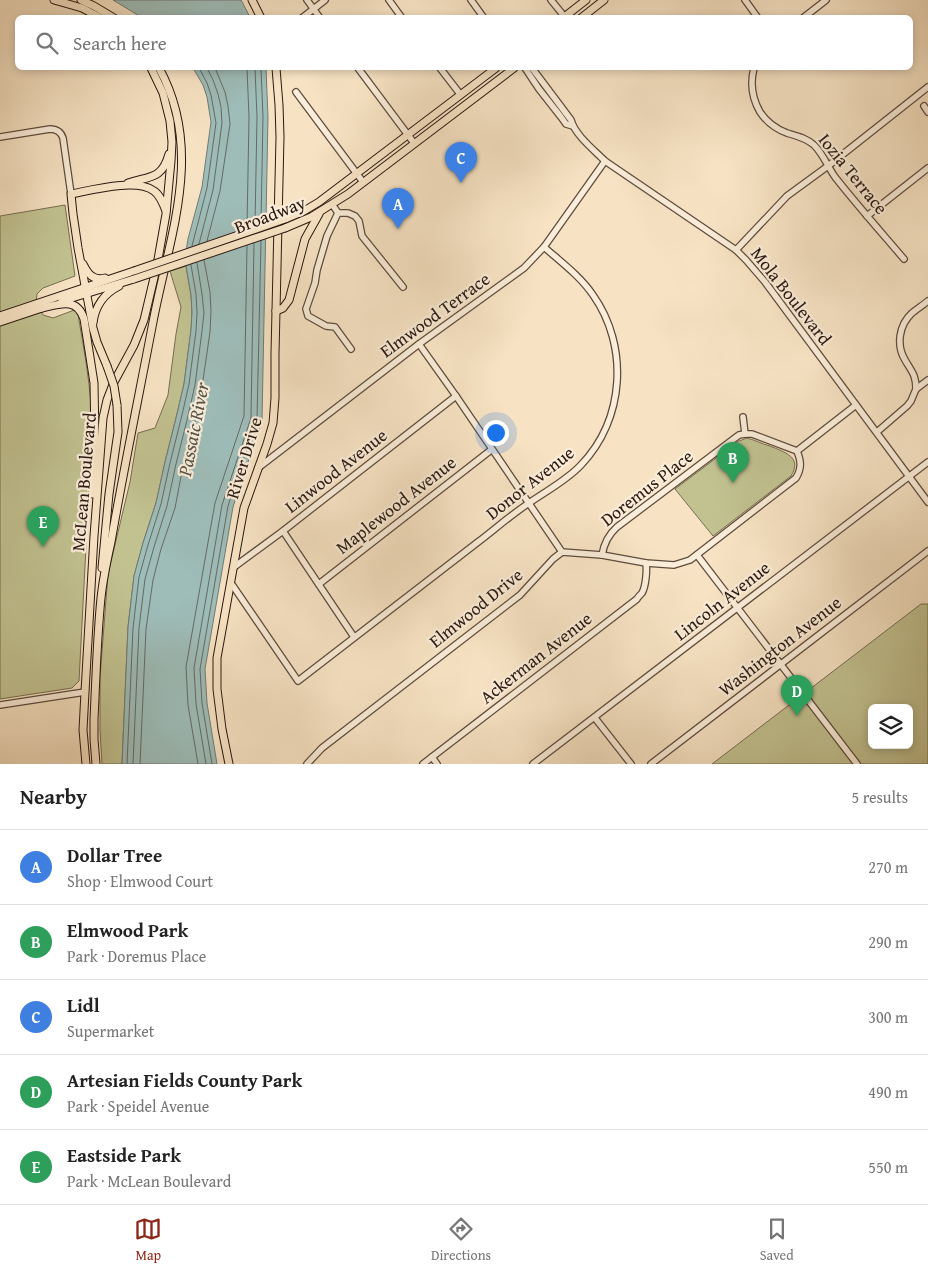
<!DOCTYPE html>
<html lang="en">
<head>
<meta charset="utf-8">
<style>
	:root { --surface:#fff; --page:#f2f2f2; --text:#222; --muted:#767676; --line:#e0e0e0; --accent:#8f2418 }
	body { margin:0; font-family:"Gentium Book Plus",serif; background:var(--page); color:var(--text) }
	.controls { position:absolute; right:15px; bottom:15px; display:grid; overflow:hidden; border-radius:8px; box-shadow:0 2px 8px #0003 }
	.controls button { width:45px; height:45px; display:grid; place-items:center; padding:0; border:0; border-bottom:1px solid var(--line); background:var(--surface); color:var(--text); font:25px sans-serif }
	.you { position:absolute; left:495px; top:432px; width:18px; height:18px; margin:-12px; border:4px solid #fff; border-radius:50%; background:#1a73e8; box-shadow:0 0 0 8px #1a73e833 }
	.badge { display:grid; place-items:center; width:32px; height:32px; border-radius:50%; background:var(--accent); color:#fff; font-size:16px; font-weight:700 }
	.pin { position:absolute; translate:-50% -41px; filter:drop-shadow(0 1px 2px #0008) }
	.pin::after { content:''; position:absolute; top:26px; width:18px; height:15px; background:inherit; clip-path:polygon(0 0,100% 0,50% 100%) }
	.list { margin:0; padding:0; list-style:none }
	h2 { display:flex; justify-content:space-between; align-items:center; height:65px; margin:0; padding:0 20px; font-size:21px }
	h2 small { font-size:16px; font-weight:400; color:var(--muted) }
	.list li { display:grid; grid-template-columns:32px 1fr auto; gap:15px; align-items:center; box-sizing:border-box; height:75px; padding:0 20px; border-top:1px solid var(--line) }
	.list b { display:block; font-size:19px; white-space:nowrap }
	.list p { margin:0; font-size:16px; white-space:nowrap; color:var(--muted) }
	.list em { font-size:16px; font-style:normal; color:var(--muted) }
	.icon { flex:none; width:28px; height:28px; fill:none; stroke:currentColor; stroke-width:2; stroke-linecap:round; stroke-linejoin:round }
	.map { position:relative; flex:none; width:928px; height:764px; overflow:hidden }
	.search { position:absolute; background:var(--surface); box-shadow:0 2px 8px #0003; left:15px; right:15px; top:15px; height:55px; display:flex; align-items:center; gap:12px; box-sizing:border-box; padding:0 18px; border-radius:8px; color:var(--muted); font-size:19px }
	.sheet { height:440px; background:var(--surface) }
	nav { display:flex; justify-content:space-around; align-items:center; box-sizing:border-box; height:70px; border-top:1px solid var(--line); background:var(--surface); font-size:14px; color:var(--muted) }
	nav a { display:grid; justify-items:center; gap:2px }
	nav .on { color:var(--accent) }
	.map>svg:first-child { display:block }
	.green { fill:#c2c291; stroke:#766d50; fill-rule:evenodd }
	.water { fill:#9ebdb9; stroke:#707b75 }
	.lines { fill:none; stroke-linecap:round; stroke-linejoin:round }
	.shore { stroke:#646a64; stroke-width:1 }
	.minor-casing { stroke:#5d4b3d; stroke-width:8 }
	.major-casing { stroke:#2a1810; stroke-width:9 }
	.minor { stroke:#faedd9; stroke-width:5.5 }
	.major { stroke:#f7e3c4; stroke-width:7 }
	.major-bridge-casing { stroke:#2a1810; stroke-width:9; stroke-linecap:butt }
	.major-bridge { stroke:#f7e3c4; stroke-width:7 }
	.labels { text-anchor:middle; stroke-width:4.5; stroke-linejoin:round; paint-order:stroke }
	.street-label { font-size:18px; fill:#2a1810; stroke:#faedd9 }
	.water-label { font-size:19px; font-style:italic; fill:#53524b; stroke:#faedd9 }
</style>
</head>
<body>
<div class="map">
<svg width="928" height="764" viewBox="0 0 928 764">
	<rect width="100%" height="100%" fill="#f7e3c4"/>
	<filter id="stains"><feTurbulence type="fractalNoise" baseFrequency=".004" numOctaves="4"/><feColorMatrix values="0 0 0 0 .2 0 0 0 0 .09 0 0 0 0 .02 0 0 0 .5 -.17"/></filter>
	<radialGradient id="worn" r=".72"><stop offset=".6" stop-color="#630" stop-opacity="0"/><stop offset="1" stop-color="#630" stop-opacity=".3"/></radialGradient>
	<g class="green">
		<path d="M65 205 75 276 43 288 37 294 36 303 43 315 53 318 77 309C84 350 92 390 92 432L79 681 72 688 0 699V216Z"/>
		<path d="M186 266 191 295 192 312 191 330 184 384 177 414 165 462 156 503 143 543 134 576 128 627 122 764H102L100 730V677L108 574 130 482 138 433 155 428 168 395 176 334 181 307 170 271Z"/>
		<path d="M747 438C755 440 762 444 770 446 784 452 803 457 791 476L713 536 675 489 739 441Z"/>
		<path d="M921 604H928V764H712ZM872 708H909V745H872Z"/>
	</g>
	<g class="water">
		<path d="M113 0H241L250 17H141Z"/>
		<path d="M193 68H266L268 117 262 420 233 507 205 669 207 703 217 764H122L128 627 134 576 143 543 156 503 165 462 177 414 184 384 191 330 192 312 191 295 186 266V252L188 239 202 187 211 122 207 97 203 85Z"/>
	</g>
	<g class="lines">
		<g class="shore">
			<path d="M247 68 249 117 247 227"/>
			<path d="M255 68 257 117 255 224"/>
			<path d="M261 68 263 117 261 222"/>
			<path d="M207 241 220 191 230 124 228 106 225 92 215 68"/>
			<path d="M199 244 213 190 222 123 221 107 218 94 213 80 207 68"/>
			<path d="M192 246 207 188 216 123 211 95 207 83 199 68"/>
			<path d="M127 764 133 628 139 577 148 545 161 504 170 463 182 415 189 384 196 331 197 313 196 294 191 265"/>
			<path d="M133 764 139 628 145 579 154 547 167 506 176 464 188 416 195 385 202 331 204 313 202 294 197 263"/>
			<path d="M140 764 146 629 153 580 161 549 175 508 183 466 196 418 202 387 210 332 211 311 210 292 204 260"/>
			<path d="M198 764 188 705 186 667 215 503 244 416 247 246"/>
			<path d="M206 764 196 704 194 668 222 505 251 418 254 243"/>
			<path d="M212 764 202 703 200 669 228 506 257 419 261 241"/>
		</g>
		<g class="minor-casing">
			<g id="minor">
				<path d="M307 0 320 18"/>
				<path d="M389 0 402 18"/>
				<path d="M471 0 484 18"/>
				<path d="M551 0 564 16"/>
				<path d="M745 0 758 18"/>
				<path d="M302 18 325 0"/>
				<path d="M803 18 826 0"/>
				<path d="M358 68 414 143"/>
				<path d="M440 68 460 94"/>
				<path d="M525 68 539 89 561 117 566 124 573 126"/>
				<path d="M532 68 571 120C575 135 594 150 605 161L736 250 746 260 765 282 928 502"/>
				<path d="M754 68C750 83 752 98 760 112 766 121 776 129 787 133 797 136 806 138 814 145 823 154 828 167 835 177 857 205 881 232 904 259"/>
				<path d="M296 92 363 182"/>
				<path d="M924 106 928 112"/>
				<path d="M0 137 50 129C57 129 61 132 63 138L71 194"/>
				<path d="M332 204 338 213 327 236 317 270 315 283 306 309 308 316 326 326 335 327 351 349"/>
				<path d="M338 213H348L355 216 359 221 362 236 403 287"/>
				<path d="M867 216 928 168"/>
				<path d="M736 250 787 196 828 166 928 87"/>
				<path d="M419 344 456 396 562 552"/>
				<path d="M916 389C916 375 912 372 905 360 896 345 899 325 912 313 917 309 923 305 928 301"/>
				<path d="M743 417 745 434"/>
				<path d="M877 432 907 406 911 401 916 389 928 380"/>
				<path d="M258 468 419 344 524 268 544 247 605 161"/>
				<path d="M283 531 354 637"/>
				<path d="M602 555C604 543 608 535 617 527L739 435 745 434H752L797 451"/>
				<path d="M697 555 857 764"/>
				<path d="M234 567 283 531 456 396"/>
				<path d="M231 583 298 681C358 634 418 588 478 542 495 529 511 515 529 503 546 491 566 481 581 465 625 419 629 346 593 295 580 276 561 262 544 247"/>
				<path d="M319 584 491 450"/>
				<path d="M0 705 85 692"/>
				<path d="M595 718 631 764"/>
				<path d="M432 757 437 764"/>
				<path d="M307 764 322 748 520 595 553 559 562 552 602 555 646 563 674 565 690 560 796 478C802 468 801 461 797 451L856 405"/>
				<path d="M423 764 637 599C637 598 642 593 642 593 646 586 647 570 646 563"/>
				<path d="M533 764 928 462"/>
				<path d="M651 764 928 551"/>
			</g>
		</g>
		<g class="major-casing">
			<g id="major">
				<path d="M54 0 82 8 101 18"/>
				<path d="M81 0 94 6 114 18"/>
				<path d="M252 0 261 18"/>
				<path d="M563 18 586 0"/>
				<path d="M581 18 604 0"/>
				<path d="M128 183C149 176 162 180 169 154"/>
				<path d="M285 219 304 211 319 202 496 68"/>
				<path d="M285 228 311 217 348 194 514 68"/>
				<path d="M83 264C88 274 93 281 105 278"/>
				<path d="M62 301 134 279"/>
				<path d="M42 308C60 304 77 297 84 319L94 383 95 439 92 485 93 494"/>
				<path d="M276 311 283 308 289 300 305 239 319 214"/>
				<path d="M0 316 134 271"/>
				<path d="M0 322 45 307"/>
				<path d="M93 323C95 306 105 293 119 286"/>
				<path d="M107 366 97 342 93 328 78 248 73 214 71 194C92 190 137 178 154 191 160 195 163 203 166 211"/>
				<path d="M102 568 109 494 118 432 117 405"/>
				<path d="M86 764 83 730 85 692 94 536 103 418 107 400 114 382 134 345 144 320 157 265 166 214 171 161 172 142 170 121 163 93 151 68"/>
				<path d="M96 764 94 739V719C96 678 97 638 101 598 103 579 107 560 111 542 124 468 139 395 153 322 169 237 205 151 159 68"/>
				<path d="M229 764 222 729 217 689V658L244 508 267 444 273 423 275 398V354L280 137 279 105 276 68"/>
			</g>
		</g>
		<use href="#minor" class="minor"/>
		<use href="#major" class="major"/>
		<g class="major-bridge-casing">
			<g id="major-bridge">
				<path d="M134 271 285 219"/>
				<path d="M134 279 285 228"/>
				<path d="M107 366 114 386 117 405"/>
			</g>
		</g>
		<use href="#major-bridge" class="major-bridge"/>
	</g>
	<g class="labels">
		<g class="street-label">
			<text transform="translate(853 174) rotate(51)" y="6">Iozia Terrace</text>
			<text transform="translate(270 215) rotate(-21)" y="6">Broadway</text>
			<text transform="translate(791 296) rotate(52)" y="6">Mola Boulevard</text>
			<text transform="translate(435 315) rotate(-36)" y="6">Elmwood Terrace</text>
			<text transform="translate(244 458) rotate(-73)" y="6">River Drive</text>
			<text transform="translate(336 471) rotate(-38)" y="6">Linwood Avenue</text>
			<text transform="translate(84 482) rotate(-85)" y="6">McLean Boulevard</text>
			<text transform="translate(530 483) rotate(-38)" y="6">Donor Avenue</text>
			<text transform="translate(647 488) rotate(-38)" y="6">Doremus Place</text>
			<text transform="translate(396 505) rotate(-38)" y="6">Maplewood Avenue</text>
			<text transform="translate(722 601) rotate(-38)" y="6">Lincoln Avenue</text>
			<text transform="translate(476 608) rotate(-39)" y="6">Elmwood Drive</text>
			<text transform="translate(780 646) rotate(-38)" y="6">Washington Avenue</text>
			<text transform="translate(536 658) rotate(-38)" y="6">Ackerman Avenue</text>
		</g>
		<g class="water-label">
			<text transform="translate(193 429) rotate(-79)" y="7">Passaic River</text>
		</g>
	</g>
	<rect width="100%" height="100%" filter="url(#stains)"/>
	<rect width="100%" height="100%" fill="url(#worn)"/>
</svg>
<div class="controls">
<button><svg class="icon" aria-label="layers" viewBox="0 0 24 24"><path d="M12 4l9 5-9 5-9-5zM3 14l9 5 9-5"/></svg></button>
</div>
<div class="you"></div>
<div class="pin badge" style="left:398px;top:229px;background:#3f7fe0">A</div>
<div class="pin badge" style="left:733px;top:483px;background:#2e9e5b">B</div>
<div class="pin badge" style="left:461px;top:183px;background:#3f7fe0">C</div>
<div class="pin badge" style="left:797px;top:716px;background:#2e9e5b">D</div>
<div class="pin badge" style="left:43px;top:547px;background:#2e9e5b">E</div>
<div class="search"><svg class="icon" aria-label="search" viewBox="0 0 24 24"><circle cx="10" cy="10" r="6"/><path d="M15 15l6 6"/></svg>Search here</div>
</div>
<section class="sheet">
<h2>Nearby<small>5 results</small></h2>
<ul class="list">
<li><span class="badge" style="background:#3f7fe0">A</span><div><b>Dollar Tree</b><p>Shop · Elmwood Court</p></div><em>270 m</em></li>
<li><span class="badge" style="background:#2e9e5b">B</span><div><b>Elmwood Park</b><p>Park · Doremus Place</p></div><em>290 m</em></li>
<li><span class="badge" style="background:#3f7fe0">C</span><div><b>Lidl</b><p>Supermarket</p></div><em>300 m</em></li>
<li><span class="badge" style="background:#2e9e5b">D</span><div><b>Artesian Fields County Park</b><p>Park · Speidel Avenue</p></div><em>490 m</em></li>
<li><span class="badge" style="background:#2e9e5b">E</span><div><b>Eastside Park</b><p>Park · McLean Boulevard</p></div><em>550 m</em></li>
</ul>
</section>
<nav>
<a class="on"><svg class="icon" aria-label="map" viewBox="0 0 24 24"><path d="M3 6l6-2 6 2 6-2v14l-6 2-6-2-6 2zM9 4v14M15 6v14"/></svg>Map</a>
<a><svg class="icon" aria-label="directions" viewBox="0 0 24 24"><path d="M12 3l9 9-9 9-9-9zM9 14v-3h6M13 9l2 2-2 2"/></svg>Directions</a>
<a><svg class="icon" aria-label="saved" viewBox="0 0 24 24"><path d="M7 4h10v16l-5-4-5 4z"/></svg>Saved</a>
</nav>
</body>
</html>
